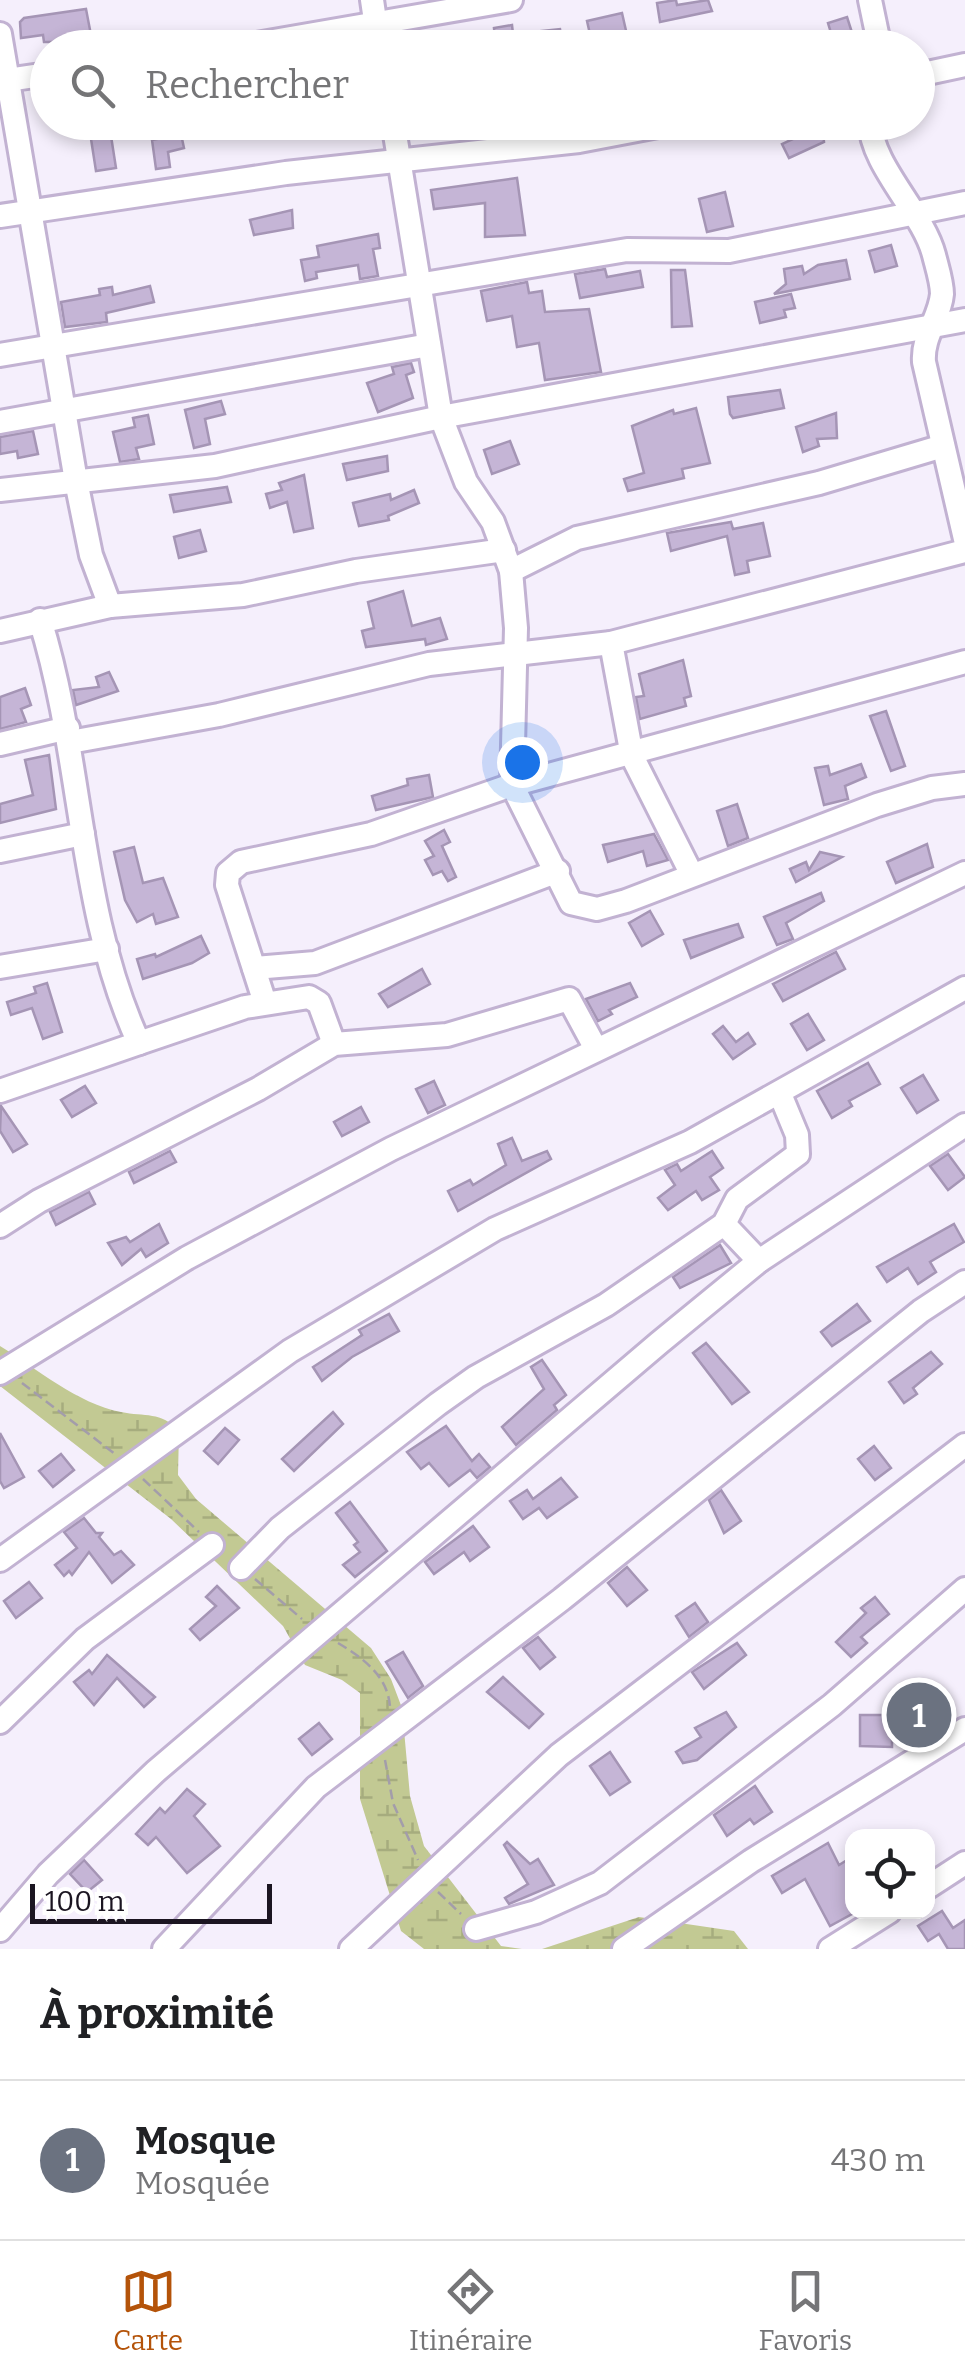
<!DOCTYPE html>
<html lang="fr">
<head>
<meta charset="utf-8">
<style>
	:root { --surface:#fff; --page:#f6f6f6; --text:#202124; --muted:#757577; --line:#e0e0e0; --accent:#b45309 }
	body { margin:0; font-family:Bitter,serif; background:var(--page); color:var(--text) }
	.controls { position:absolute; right:30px; bottom:30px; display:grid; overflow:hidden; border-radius:20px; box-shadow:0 5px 15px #0003 }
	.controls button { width:90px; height:90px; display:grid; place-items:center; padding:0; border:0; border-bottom:2px solid var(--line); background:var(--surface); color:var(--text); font:50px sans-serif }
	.scale { position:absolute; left:30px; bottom:25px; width:242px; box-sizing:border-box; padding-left:10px; border:5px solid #1b1521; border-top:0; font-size:28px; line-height:35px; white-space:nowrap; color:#1b1521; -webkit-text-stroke:8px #fff; paint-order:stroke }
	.you { position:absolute; left:522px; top:762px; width:35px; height:35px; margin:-25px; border:8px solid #fff; border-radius:50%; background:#1a73e8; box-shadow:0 0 0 15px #1a73e833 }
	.badge { display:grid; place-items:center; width:65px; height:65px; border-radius:50%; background:var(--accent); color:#fff; font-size:32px; font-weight:700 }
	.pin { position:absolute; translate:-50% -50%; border:5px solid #fff; box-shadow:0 2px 10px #0006 }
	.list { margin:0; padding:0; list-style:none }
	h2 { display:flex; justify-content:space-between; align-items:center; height:130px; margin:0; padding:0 40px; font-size:42px }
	h2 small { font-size:32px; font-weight:400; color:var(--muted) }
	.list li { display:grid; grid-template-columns:65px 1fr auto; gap:30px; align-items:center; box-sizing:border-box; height:160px; padding:0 40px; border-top:2px solid var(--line) }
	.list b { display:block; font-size:38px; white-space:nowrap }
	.list p { margin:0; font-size:32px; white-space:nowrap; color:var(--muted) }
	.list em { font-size:32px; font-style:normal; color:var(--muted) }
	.icon { flex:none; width:55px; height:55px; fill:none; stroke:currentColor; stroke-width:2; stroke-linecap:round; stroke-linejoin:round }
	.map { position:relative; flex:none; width:965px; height:1949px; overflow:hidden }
	.search { position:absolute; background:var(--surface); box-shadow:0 5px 15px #0003; left:30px; right:30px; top:30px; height:110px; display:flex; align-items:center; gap:25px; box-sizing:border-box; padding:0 35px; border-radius:55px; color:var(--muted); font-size:38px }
	.sheet { height:290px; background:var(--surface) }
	nav { display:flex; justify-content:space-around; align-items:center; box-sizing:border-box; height:140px; border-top:2px solid var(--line); background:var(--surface); font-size:28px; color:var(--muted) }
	nav a { display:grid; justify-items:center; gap:5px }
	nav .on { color:var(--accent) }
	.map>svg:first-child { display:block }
	.wetland { fill:url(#wetland-marsh) }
	.building { fill:#c5b5d6; stroke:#a595b5; stroke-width:2.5 }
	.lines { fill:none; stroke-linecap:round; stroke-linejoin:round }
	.minor-casing { stroke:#c2b2d2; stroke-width:28 }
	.path { stroke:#a39daa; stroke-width:2.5; stroke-dasharray:10 5; stroke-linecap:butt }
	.minor { stroke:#fff; stroke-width:22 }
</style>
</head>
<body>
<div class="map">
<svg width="965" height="1949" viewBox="0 0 965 1949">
	<defs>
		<pattern id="wetland-marsh" width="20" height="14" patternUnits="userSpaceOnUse" patternTransform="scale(2.5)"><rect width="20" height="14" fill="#c2c993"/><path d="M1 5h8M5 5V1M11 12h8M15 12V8" fill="none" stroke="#a6ac7e"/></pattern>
	</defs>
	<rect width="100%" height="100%" fill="#f5effc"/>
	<g class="wetland">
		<path d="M0 1346C36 1368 78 1404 121 1412 145 1417 161 1411 179 1431L178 1475 196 1499 371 1648 391 1679 402 1708 410 1796 424 1846 501 1946 522 1949H424L401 1931 360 1799V1693L342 1680 305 1665 283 1626 171 1519 0 1386Z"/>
		<path d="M639 1917 734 1931 748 1949H542Z"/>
	</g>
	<g class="building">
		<path d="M676 0 677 5 708 0 712 11 660 22 657 3Z"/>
		<path d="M86 9 91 35 58 42H44L43 35 21 38 20 22 24 18Z"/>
		<path d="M622 13 627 35 592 43 587 21Z"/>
		<path d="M847 17 856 45 795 48 831 33 828 23Z"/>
		<path d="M512 25 513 34 560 29 562 41 530 48H496L494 28Z"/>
		<path d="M807 122H822L824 142 789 158 782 144 808 132Z"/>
		<path d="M181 134 184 148 168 152 170 167 156 169 152 140Z"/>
		<path d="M111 136 116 168 96 171 91 139Z"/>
		<path d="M517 178 525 235 485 237V203L434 209 431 190Z"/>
		<path d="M725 192 733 226 707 232 699 199Z"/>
		<path d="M292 210 293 228 254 235 250 220Z"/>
		<path d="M378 234 380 248 373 249 378 276 360 279 358 265 316 272 317 278 305 281 301 260 319 257 317 246Z"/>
		<path d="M891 245 897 266 875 272 869 251Z"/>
		<path d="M846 260 850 279 774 294 786 284 784 269 802 266 804 274 818 265Z"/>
		<path d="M605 269 607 277 640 271 643 287 580 298 575 274Z"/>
		<path d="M671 270H685L692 326 672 327Z"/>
		<path d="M527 282 529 293 542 291 545 312 589 309 601 372 545 380 539 343 517 347 512 316 487 321 481 291Z"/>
		<path d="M150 286 154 302 106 313 107 322 65 327 61 302 100 295 99 289 112 287 113 295Z"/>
		<path d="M791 294 795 308 784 310 786 317 760 323 755 302Z"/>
		<path d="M411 363 414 372 406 375 413 398 378 412 367 383 394 374 392 367Z"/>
		<path d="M780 390 784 408 733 418 730 414 728 397Z"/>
		<path d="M221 401 225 414 205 419 210 444 194 448 185 410Z"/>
		<path d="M696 408 710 463 682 469 684 478 628 491 624 479 644 473 632 426 673 410 674 414Z"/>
		<path d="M836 413 837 438 817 439 819 446 803 452 796 427Z"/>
		<path d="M148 415 154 444 136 448 139 459 120 462 113 432 135 427 133 418Z"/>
		<path d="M33 431 38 454 18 458 17 451 0 454V437Z"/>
		<path d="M510 441 519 464 492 474 484 450Z"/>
		<path d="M387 456 388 471 347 480 343 464Z"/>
		<path d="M304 475 313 528 294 532 287 502 270 508 266 494 282 490 279 483Z"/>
		<path d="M227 487 231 502 174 512 170 495Z"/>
		<path d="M414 490 419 503 388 516 389 520 359 526 353 503 390 494 391 500Z"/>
		<path d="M731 522 733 529 763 523 770 556 747 561 749 572 735 575 727 536 671 551 667 533Z"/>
		<path d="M200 530 206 551 179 558 174 537Z"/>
		<path d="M403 591 412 626 440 618 447 639 426 645 425 639 366 647 362 631 374 628 368 602Z"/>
		<path d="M683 660 691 696 684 698 686 706 640 719 636 697 644 696 639 674Z"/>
		<path d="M109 672 118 691 76 705 73 690 99 687 96 677Z"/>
		<path d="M25 688 31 705 21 709 26 722 0 729V697Z"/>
		<path d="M886 711 905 766 891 771 870 716Z"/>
		<path d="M49 755 56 809 0 823V804L33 795 25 760Z"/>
		<path d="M861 764 866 777 845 786 848 799 824 805 815 768 828 766 830 775Z"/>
		<path d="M429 775 433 797 376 810 372 796 408 785 407 779Z"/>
		<path d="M737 804 748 838 728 846 717 811Z"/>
		<path d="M444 830 450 842 442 846 456 877 448 881 442 871 433 875 425 860 434 856 425 841Z"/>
		<path d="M654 834 668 860 647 866 643 851 608 862 603 845Z"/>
		<path d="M927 844 933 867 896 883 887 862Z"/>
		<path d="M134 847 143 883 163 878 178 917 156 924 153 914 137 922 125 900 114 852Z"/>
		<path d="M820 852 842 857 796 882 790 869 806 862 809 870Z"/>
		<path d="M821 893 824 901 786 923 793 939 777 945 764 917Z"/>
		<path d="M650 911 663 934 642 946 629 923Z"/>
		<path d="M738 924 743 937 691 958 684 940Z"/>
		<path d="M201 936 209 953 192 963 143 979 137 959 155 954 156 957Z"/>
		<path d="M836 952 845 969 783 1001 773 984Z"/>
		<path d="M422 969 430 984 388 1007 379 994Z"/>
		<path d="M47 983 62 1032 43 1039 32 1008 11 1015 7 1002 36 993 34 987Z"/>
		<path d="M630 983 637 997 609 1010 612 1014 598 1021 586 999Z"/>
		<path d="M808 1014 824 1040 807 1050 791 1024Z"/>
		<path d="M723 1026 736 1042 748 1033 755 1044 733 1059 713 1034Z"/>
		<path d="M868 1063 880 1084 849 1101 852 1106 832 1118 817 1091Z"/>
		<path d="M923 1075 938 1100 917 1113 901 1088Z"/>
		<path d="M434 1081 445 1105 428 1113 416 1089Z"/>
		<path d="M85 1086 96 1103 72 1117 61 1100Z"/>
		<path d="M1 1106 27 1144 13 1152 0 1131Z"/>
		<path d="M361 1107 369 1122 342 1136 334 1122Z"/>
		<path d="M512 1138 522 1161 547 1151 551 1159 458 1211 448 1191 470 1180 473 1185 506 1165 498 1144Z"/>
		<path d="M170 1151 176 1162 134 1183 129 1172Z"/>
		<path d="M712 1151 723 1168 710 1177 719 1190 702 1200 696 1191 668 1210 658 1198 675 1185 665 1170 677 1164 681 1171Z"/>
		<path d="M948 1154 965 1177 948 1190 930 1166Z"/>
		<path d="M89 1192 95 1204 56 1225 50 1212Z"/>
		<path d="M159 1224 168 1243 146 1257 141 1249 122 1265 108 1243 126 1237 130 1242Z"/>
		<path d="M954 1224 964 1242 930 1262 936 1272 918 1284 908 1268 887 1282 877 1267Z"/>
		<path d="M720 1245 731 1263 680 1288 673 1277Z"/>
		<path d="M857 1304 870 1321 832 1346 821 1332Z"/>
		<path d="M389 1314 399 1331 352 1357 322 1381 313 1367 362 1335 359 1330Z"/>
		<path d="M706 1343 749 1392 732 1404 693 1353Z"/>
		<path d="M931 1352 942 1364 913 1388 917 1394 904 1403 889 1382Z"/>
		<path d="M542 1360 566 1395 554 1405 557 1410 516 1445 502 1427 544 1389 531 1367Z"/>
		<path d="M333 1412 343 1424 294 1471 282 1459Z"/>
		<path d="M446 1426 472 1461 479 1454 490 1467 477 1478 470 1470 449 1486 429 1463 421 1469 407 1452Z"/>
		<path d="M225 1428 239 1440 218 1464 204 1451Z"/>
		<path d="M0 1433 24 1477 4 1488 0 1481Z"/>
		<path d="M874 1446 891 1468 875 1480 858 1459Z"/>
		<path d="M61 1454 74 1470 53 1487 39 1471Z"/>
		<path d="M561 1478 577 1497 547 1518 539 1508 523 1519 510 1501 527 1490 533 1499Z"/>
		<path d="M721 1490 741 1521 724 1533 709 1500Z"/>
		<path d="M350 1502 387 1551 355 1577 343 1565 360 1552 354 1545 358 1542 336 1513Z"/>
		<path d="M84 1518 96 1533H102L99 1537 114 1555 121 1551 134 1565 112 1583 89 1552 72 1575 69 1571 64 1576 55 1565 77 1548 64 1532Z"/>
		<path d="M473 1526 489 1547 470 1561 464 1552 434 1574 425 1562Z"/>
		<path d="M627 1567 647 1590 627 1606 608 1583Z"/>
		<path d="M29 1582 42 1598 16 1618 4 1601Z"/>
		<path d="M217 1586 239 1608 200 1640 190 1629 216 1606 206 1597Z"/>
		<path d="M875 1597 889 1614 861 1637 867 1643 851 1657 836 1642 866 1613 861 1608Z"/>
		<path d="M695 1603 708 1622 689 1637 676 1616Z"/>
		<path d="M538 1637 555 1657 540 1669 523 1648Z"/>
		<path d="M737 1643 746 1655 704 1689 692 1672Z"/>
		<path d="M403 1652 423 1686 408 1698 386 1662Z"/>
		<path d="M107 1655 155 1697 144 1707 117 1678 94 1705 74 1682 89 1670 92 1674Z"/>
		<path d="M503 1677 543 1714 529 1728 487 1692Z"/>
		<path d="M726 1712 736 1727 697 1760 683 1763 676 1752 701 1737 695 1728Z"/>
		<path d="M860 1715H892V1747L860 1746Z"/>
		<path d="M319 1723 332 1739 312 1755 299 1739Z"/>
		<path d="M610 1752 630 1782 610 1795 590 1766Z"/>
		<path d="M755 1786 772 1812 754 1824 750 1819 727 1836 714 1815Z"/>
		<path d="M187 1789 205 1804 194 1816 220 1846 187 1873 156 1837 148 1845 136 1834 160 1808 165 1813Z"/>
		<path d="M507 1842 530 1864 538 1859 554 1885 509 1904 505 1898 528 1884 504 1845Z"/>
		<path d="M828 1843 839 1865 852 1857V1914L830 1926 805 1879 782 1893 772 1876Z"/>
		<path d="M84 1860 102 1880 87 1892 70 1874Z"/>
		<path d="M942 1911 953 1928 965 1920V1949H948L939 1934 928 1941 918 1926Z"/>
	</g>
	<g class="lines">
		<g class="minor-casing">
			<g id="minor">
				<path d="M372 0 379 48"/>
				<path d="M870 0 880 48"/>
				<path d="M0 34 76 481 91 555 110 606 243 595 356 571 504 550"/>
				<path d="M233 48 511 0"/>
				<path d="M918 75 965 65"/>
				<path d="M0 81 48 74"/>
				<path d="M393 122 441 417 466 482 493 522 511 571 516 628 512 785 571 903 597 909 626 901 877 805 932 788 965 784"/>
				<path d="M870 122C871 166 923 212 934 255 937 267 942 282 942 294 940 318 922 336 924 362L965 539"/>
				<path d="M0 216 286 173 579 141 679 122"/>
				<path d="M0 355 627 250 729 251 965 203"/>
				<path d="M0 422 429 345"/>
				<path d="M0 490 215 466 441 417 965 320"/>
				<path d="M511 571 577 538 819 483 943 446"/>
				<path d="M40 620C83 757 78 912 139 1043L245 1007 309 997 319 1003 334 1044"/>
				<path d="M0 631 110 606"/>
				<path d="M611 643 632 756 692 875"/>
				<path d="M70 742 219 715 429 664 611 643 965 551"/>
				<path d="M0 744 68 728"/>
				<path d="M0 851 83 834"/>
				<path d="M0 967 107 949"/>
				<path d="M254 968 315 963 558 871"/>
				<path d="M265 1003 227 885 228 873 241 862 371 834 512 785 965 662"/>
				<path d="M0 1091 139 1043"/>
				<path d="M724 1224 759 1261"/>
				<path d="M0 1226 39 1201 258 1089 334 1044 447 1035 569 999 596 1049"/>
				<path d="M0 1373 187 1258 391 1149 965 873"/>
				<path d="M0 1560 290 1351 495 1229 690 1142 965 988"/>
				<path d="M241 1568 280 1528 438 1404 476 1377 606 1305 724 1224 737 1199 798 1154 797 1135 780 1094"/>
				<path d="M0 1722 85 1639 212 1545"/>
				<path d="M928 1887 965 1863"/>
				<path d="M476 1929 536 1912 600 1883 832 1705 965 1589"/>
				<path d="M0 1930 48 1874 155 1772 659 1343 759 1261 965 1125"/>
				<path d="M164 1949 316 1787 562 1599 921 1311 965 1282"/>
				<path d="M351 1949 559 1755 965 1445"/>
				<path d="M624 1949 751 1861 965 1729"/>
				<path d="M830 1949 889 1912"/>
			</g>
		</g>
		<g class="path">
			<path d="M22 1383 115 1454"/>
			<path d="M143 1479 199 1532"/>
			<path d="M255 1579 302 1619"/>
			<path d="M338 1643C363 1658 388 1676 390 1707"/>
			<path d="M385 1760 393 1803 418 1860"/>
			<path d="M438 1892 461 1914"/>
		</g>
		<use href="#minor" class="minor"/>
	</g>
</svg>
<div class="controls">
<button><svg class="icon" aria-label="locate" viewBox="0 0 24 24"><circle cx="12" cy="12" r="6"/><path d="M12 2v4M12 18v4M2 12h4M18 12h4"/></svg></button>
</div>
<div class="scale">100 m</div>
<div class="you"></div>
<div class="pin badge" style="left:919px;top:1715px;background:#6b7280">1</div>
<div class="search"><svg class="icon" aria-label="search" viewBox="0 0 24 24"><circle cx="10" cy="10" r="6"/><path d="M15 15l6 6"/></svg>Rechercher</div>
</div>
<section class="sheet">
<h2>À proximité<small></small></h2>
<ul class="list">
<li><span class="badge" style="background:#6b7280">1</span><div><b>Mosque</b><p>Mosquée</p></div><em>430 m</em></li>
</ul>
</section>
<nav>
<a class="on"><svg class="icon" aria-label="map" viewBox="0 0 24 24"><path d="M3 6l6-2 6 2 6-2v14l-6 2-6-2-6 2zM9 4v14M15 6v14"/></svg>Carte</a>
<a><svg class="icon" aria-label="directions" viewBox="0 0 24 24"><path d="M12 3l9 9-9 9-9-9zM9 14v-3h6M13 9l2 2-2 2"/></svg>Itinéraire</a>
<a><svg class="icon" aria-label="saved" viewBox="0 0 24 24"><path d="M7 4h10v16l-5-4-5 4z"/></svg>Favoris</a>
</nav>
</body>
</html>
